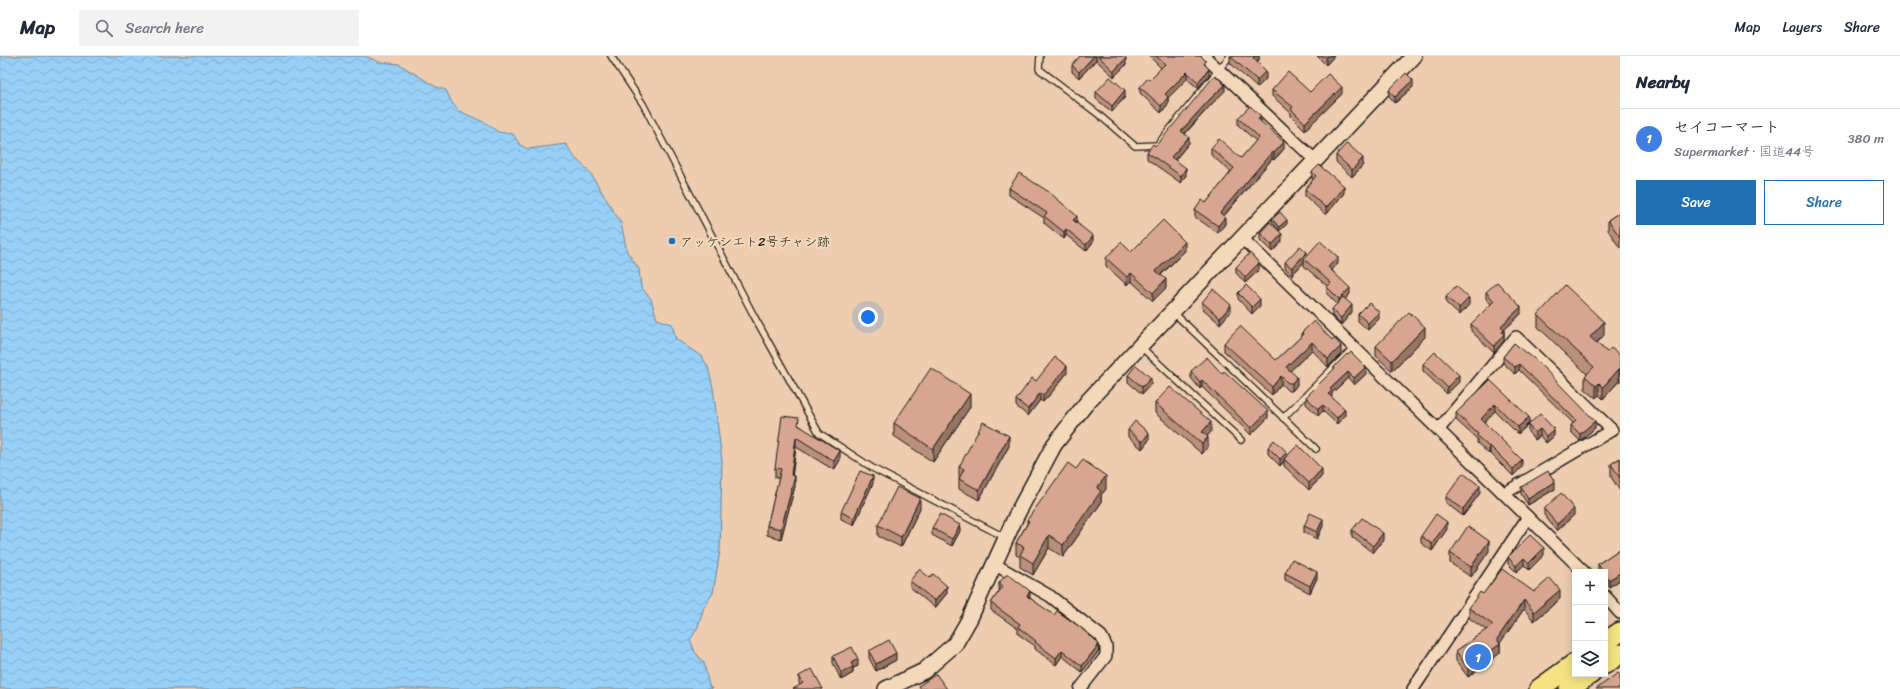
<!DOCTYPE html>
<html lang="en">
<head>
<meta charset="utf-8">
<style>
	:root { --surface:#fff; --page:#f2f2f3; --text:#1f2937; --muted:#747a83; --line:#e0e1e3; --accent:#1f6fb2 }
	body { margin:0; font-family:Sriracha,"Klee One",sans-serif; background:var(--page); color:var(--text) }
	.controls { position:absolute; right:12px; bottom:12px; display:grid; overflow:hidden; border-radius:0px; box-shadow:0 2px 10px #0003 }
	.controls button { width:36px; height:36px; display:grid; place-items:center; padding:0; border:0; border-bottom:1px solid var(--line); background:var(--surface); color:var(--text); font:20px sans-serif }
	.you { position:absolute; left:868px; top:261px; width:14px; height:14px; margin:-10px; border:3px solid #fff; border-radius:50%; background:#1a73e8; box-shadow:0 0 0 6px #1a73e833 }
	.badge { display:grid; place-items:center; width:26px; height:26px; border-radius:50%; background:var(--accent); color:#fff; font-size:13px; font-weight:700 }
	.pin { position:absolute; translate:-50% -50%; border:2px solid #fff; box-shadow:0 1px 4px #0006 }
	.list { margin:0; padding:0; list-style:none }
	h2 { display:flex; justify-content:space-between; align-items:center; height:52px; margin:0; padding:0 16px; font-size:17px }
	h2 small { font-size:13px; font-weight:400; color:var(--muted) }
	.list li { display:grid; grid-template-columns:26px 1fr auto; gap:12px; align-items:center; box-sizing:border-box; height:60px; padding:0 16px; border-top:1px solid var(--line) }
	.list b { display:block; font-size:15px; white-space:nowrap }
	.list p { margin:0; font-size:13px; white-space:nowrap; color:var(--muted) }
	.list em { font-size:13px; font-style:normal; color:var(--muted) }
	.actions { display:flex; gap:8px; padding:12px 16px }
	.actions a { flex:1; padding:9px 0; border:1px solid var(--accent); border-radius:0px; text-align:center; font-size:14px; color:var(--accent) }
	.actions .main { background:var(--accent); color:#fff }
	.icon { flex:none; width:22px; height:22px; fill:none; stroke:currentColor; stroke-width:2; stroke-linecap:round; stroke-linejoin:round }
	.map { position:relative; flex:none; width:1620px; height:633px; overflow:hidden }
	header { display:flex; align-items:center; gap:24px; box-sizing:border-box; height:56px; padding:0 20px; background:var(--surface); border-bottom:1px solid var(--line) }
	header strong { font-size:19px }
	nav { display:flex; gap:22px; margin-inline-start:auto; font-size:14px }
	.search { width:280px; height:36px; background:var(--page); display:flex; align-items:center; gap:10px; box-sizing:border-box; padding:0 14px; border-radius:0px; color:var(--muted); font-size:15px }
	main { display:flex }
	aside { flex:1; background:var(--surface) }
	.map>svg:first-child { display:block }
	.water { fill:url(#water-waves); stroke:#66879f }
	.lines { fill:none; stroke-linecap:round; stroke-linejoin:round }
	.lane-casing { stroke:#1c1c1c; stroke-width:8 }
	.street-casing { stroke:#1c1c1c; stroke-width:14 }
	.secondary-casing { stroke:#1c1c1c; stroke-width:18 }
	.highway-casing { stroke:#1c1c1c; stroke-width:22 }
	.lane { stroke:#f3d9ba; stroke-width:5.5 }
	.street { stroke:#f3d9ba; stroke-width:11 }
	.secondary { stroke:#f3d9ba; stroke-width:15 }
	.highway { stroke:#f5e382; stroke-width:19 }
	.wall { fill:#ba8f7c; stroke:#1c1c1c }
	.shaded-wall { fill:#977465; stroke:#1c1c1c }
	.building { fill:#d8a690; stroke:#1c1c1c }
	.poi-dot { fill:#1f6fb2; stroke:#f3d9ba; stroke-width:1.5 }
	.labels { text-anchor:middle; stroke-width:4; stroke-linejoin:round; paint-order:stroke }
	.poi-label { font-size:13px; fill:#1c1c1c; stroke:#f3d9ba; text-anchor:start }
</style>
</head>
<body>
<header>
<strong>Map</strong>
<div class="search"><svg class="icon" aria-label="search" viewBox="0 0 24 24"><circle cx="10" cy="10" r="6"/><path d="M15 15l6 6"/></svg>Search here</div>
<nav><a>Map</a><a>Layers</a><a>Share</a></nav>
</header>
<main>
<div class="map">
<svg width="1620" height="633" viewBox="0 0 1620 633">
	<defs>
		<pattern id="water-waves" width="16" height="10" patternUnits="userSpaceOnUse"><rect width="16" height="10" fill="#97cff6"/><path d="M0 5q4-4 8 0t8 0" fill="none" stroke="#82b1d2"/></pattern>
	</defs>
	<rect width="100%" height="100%" fill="#eeccb0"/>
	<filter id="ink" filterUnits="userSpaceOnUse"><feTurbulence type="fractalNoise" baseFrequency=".025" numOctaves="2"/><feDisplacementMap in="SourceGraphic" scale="8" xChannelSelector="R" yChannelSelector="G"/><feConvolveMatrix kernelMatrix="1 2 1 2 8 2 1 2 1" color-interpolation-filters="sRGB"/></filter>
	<g filter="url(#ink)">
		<path class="water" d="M0 0H365L379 6 399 8 436 31 446 34 452 47 459 55 486 67 498 76 513 78 520 89 528 93 566 88 575 102 589 115 621 167 627 196 639 213 641 231 651 243 657 263 672 268 676 283 702 301 708 311 713 332 722 405 720 495 713 537 704 551 697 573 690 584 695 596 704 607 709 630 712 633H0Z"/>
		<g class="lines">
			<g class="lane-casing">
				<g id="lane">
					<path d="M611 0 643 48 754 260 819 377 874 413 1006 482"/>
					<path d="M1040 0 1039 13 1098 58 1135 90 1157 89 1230 0"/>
					<path d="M1173 256 1316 393"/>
					<path d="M1140 290 1241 384"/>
					<path d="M1283 362 1354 291"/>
				</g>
			</g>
			<g class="street-casing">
				<g id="street">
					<path d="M1204 0 1316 105"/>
					<path d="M1242 182 1584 516"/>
					<path d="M1439 373 1516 281 1612 374 1505 437"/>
					<path d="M994 508 1050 540 1101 580 1106 590V600L1080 633"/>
					<path d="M1605 540 1620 557"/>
					<path d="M1413 633 1528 461"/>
				</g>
			</g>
			<g class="secondary-casing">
				<path id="secondary" d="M886 633 924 615 955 588 970 562 1016 460 1054 389 1088 345 1414 0"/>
			</g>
			<g class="highway-casing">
				<g id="highway">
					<path d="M1605 586 1620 576"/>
					<path d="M1605 608 1620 598"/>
					<path d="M1539 633 1575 607"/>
					<path d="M1569 633 1591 618"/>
				</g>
			</g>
			<use href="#lane" class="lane"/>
			<use href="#street" class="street"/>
			<use href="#secondary" class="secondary"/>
			<use href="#highway" class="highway"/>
		</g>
		<g class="wall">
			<path d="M1080 0H1124L1126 9 1114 21 1096 4 1079 22 1072 16V9Z"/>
			<path d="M1149 0H1201L1206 10 1209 19 1198 32 1187 23 1168 42V48L1161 57 1140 37V31L1149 24 1161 12Z"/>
			<path d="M1230 0H1259V4L1257 6 1266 23 1257 32 1230 7Z"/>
			<path d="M1317 0H1334L1326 9Z"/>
			<path d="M1413 31 1395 47 1389 40V34Z"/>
			<path d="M1272 34 1310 36 1342 38 1305 74 1291 60V57L1272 40Z"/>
			<path d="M1225 35 1209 51 1185 78 1189 87 1175 104 1186 119 1181 127 1147 103V96Z"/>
			<path d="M1096 36 1125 41 1112 56 1096 43Z"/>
			<path d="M1238 62 1261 66 1284 93 1274 104 1272 103 1224 160 1225 168 1218 177 1195 161V154L1206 147 1231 116 1211 99V92L1241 102 1256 85 1238 69Z"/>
			<path d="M1336 99 1363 109 1352 121 1336 106Z"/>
			<path d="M1312 116 1344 137 1326 159 1305 140V133L1313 124 1312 123Z"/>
			<path d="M1009 132 1077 166 1093 186 1086 195 1066 179 1064 183 1044 167V162L1009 139Z"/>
			<path d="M1620 156V192L1608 174V164Z"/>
			<path d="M1272 163 1287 168 1279 175 1272 166Z"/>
			<path d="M1260 177 1282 185 1272 196 1260 184Z"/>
			<path d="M1185 195 1161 219 1166 232 1153 245 1131 225 1127 229 1106 210V202L1131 196Z"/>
			<path d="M1307 200 1338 208 1332 214 1350 238 1345 243 1352 256 1341 269 1332 260V253L1337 248 1327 238V230L1304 210V206L1292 219 1285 212V206Z"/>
			<path d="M1236 211 1259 214 1245 227 1236 217Z"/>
			<path d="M1486 236 1521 258 1504 274V285L1494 297 1471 275V268L1491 248 1486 243Z"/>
			<path d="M1238 237 1260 250 1252 258 1238 243Z"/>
			<path d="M1446 241 1469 249 1459 259 1446 247Z"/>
			<path d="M1202 246 1231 255 1220 268 1202 252Z"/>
			<path d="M1358 258 1379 263 1368 274 1358 265Z"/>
			<path d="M1538 259 1604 279 1597 287 1607 296 1620 299V326L1619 325 1603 343 1599 339 1596 342 1585 333V320L1587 318 1538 271Z"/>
			<path d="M1302 276 1341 298 1328 311 1312 294 1290 315 1297 329 1292 335H1288L1281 328 1272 339 1224 295V287L1276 304 1302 280Z"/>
			<path d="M1425 281 1392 315 1376 300V290Z"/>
			<path d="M1514 287 1595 372 1580 385 1571 376V369L1573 367 1519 314 1515 318 1503 307V301Z"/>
			<path d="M1423 308 1459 326 1447 338 1423 315Z"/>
			<path d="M1334 311 1366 318 1354 329 1348 322 1332 337 1331 341 1345 360 1337 368 1323 355 1318 360 1306 348V341L1334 313Z"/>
			<path d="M1191 315 1222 318 1268 362 1251 379 1202 331 1200 333 1191 322Z"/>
			<path d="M1067 317 1053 335 1043 346 1040 344 1028 360 1016 350V344L1036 325Z"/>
			<path d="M1128 319 1151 328 1142 338 1128 326Z"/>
			<path d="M1490 324 1529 367 1554 380 1546 387 1540 380 1535 384 1528 376V369L1518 378 1495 355 1484 366 1522 411 1513 420 1490 397 1489 398 1477 387V383L1456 364V357Z"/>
			<path d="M1155 347 1211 376 1207 380 1208 391 1202 398 1155 357Z"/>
			<path d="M970 351 933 406 894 380V367Z"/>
			<path d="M799 369 840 404 834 414 796 391 792 420 795 430 781 483 767 479V470L779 422H775V412Z"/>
			<path d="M1128 374 1149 384 1142 393 1128 381Z"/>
			<path d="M1009 390 979 444 959 433V423L960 421H959V411Z"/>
			<path d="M1268 391 1287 401 1322 420 1309 434 1284 410V405L1280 410 1268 398Z"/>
			<path d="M1620 402V435L1611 421V408Z"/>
			<path d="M1076 413 1106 433 1101 439V447L1063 501 1049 492 1033 519 1020 511V501L1016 499V487L1027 468V464Z"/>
			<path d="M873 427 854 469 841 463V456Z"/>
			<path d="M1521 431 1555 433 1528 449 1521 438Z"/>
			<path d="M1480 437 1463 460 1446 447V441Z"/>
			<path d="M920 452 901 491 878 480V469Z"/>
			<path d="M1544 453 1574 459 1557 475 1544 459Z"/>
			<path d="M1304 470H1323L1317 483 1304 477Z"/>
			<path d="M932 472 960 475 952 490 932 479Z"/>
			<path d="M1447 473 1432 495 1421 487V480Z"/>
			<path d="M1352 474 1383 484 1373 497 1352 481Z"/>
			<path d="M1620 493V524L1609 531 1605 525V516H1599L1598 515V508Z"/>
			<path d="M1489 495 1471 521 1450 507V497Z"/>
			<path d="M1544 499 1529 514 1524 509 1516 516 1508 508V501Z"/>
			<path d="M1285 517 1317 522 1310 537 1285 524Z"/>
			<path d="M910 525 947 537 935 552 910 531Z"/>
			<path d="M999 527 1030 542 1099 595 1082 616 1062 600 1056 609 1035 593V590L1018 578V573L991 554V547L1000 534H999Z"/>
			<path d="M1534 536 1560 543 1534 565 1524 553 1500 587V597L1468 621 1456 605V595L1486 574 1469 562V552L1483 538Z"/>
			<path d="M869 595 896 604 876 615 869 602Z"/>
			<path d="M833 600 858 610 853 612V617L841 624 833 607Z"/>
			<path d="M799 620 823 633 800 629 799 627Z"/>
		</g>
		<g class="shaded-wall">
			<path d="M1094 0H1096V4L1079 22V16Z"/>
			<path d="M1255 0H1259V4L1253 11V2Z"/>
			<path d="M1328 0H1334L1326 9V2Z"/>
			<path d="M1126 2V9L1114 21V15Z"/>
			<path d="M1209 13V19L1198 32V26Z"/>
			<path d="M1266 15V23L1257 32V24Z"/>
			<path d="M1187 16V23L1168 42V48L1161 57V50L1165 38Z"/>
			<path d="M1413 24V31L1395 47V41Z"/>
			<path d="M1225 29V35L1209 51 1181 81V75L1209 44Z"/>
			<path d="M1342 31V38L1305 74V67Z"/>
			<path d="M1125 34V41L1112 56V50Z"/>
			<path d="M1261 60V67L1258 63Z"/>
			<path d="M1189 81V87L1171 108V101Z"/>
			<path d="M1284 86V93L1274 104V97Z"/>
			<path d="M1272 96V103L1220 164V157Z"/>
			<path d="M1363 102V109L1352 121V114Z"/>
			<path d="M1186 112V119L1181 127V120Z"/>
			<path d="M1344 130V137L1326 159V152Z"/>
			<path d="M1077 160V166L1073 164Z"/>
			<path d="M1225 161V168L1218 177V170Z"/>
			<path d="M1287 164V168L1279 175V171Z"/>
			<path d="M1066 173V179L1064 183V176Z"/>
			<path d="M1282 178V185L1272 196V189Z"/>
			<path d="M1093 180V186L1086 195V189Z"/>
			<path d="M1185 186V195L1156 223V215Z"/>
			<path d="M1307 196V203H1304V206L1292 219V212Z"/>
			<path d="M1338 201V208L1328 218V211Z"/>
			<path d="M1259 207V214L1245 227V221Z"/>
			<path d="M1131 217V225L1127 229V221Z"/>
			<path d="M1166 223V232L1153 245V237Z"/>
			<path d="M1350 232V238L1339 250V243Z"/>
			<path d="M1469 242V249L1459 259V252Z"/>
			<path d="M1260 243V250L1252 258V251Z"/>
			<path d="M1231 249V255L1220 268V262Z"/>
			<path d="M1352 249V256L1341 269V262Z"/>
			<path d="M1521 251V258L1504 274V285L1494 297V290L1501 270Z"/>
			<path d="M1379 256V263L1368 274V267Z"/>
			<path d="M1604 266V279L1590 293V281Z"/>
			<path d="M1425 271V281L1392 315V305Z"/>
			<path d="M1312 286V294L1286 319V311Z"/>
			<path d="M1341 290V298L1328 311V303Z"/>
			<path d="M1519 308V314L1515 318V311Z"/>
			<path d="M1067 310V317L1053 335 1043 346V339Z"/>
			<path d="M1366 311V318L1354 329V322Z"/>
			<path d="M1619 313V325L1603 343V331Z"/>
			<path d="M1348 316V322L1332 337V341L1328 345V338L1330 333Z"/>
			<path d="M1459 319V326L1447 338V331Z"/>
			<path d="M1281 320V328L1272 339V331Z"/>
			<path d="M1297 321V329L1292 335V327Z"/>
			<path d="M1151 322V328L1142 338V331Z"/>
			<path d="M1202 324V331L1200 333V326Z"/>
			<path d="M1599 327V339L1596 342V330Z"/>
			<path d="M1040 337V344L1028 360V353Z"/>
			<path d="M970 338V351L933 406V393Z"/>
			<path d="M1495 348V355L1481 370V363Z"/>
			<path d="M1323 349V355L1318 360V353Z"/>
			<path d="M1345 353V360L1337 368V362Z"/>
			<path d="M1268 355V362L1251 379V372Z"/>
			<path d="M1529 361V367L1518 378V371Z"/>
			<path d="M1595 365V372L1580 385V378Z"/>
			<path d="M1211 366V376L1202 386V376Z"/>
			<path d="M1540 373V380L1535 384V377Z"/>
			<path d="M1554 373V380L1546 387V380Z"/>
			<path d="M1149 377V384L1142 393V386Z"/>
			<path d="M1009 380V390L979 444V434Z"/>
			<path d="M796 381V391L791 429V419Z"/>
			<path d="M1208 381V391L1202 398V388Z"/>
			<path d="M1490 390V397L1489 398V391Z"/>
			<path d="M840 395V404L834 414V405Z"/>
			<path d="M1287 396V403H1284V405L1280 410V403Z"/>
			<path d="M1522 404V411L1513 420V413Z"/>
			<path d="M1322 413V420L1309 434V427Z"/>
			<path d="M795 420V430L781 483V473Z"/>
			<path d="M873 420V427L854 469V462Z"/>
			<path d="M1106 420V433L1101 439V447L1063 501V489L1097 432Z"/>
			<path d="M1555 426V433L1528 449V443Z"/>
			<path d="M1480 430V437L1463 460V453Z"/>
			<path d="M920 442V452L901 491V481Z"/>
			<path d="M1574 453V459L1557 475V468Z"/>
			<path d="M1323 463V470L1317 483V476Z"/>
			<path d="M1447 466V473L1432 495V488Z"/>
			<path d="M960 469V475L952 490V483Z"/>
			<path d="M1383 477V484L1373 497V490Z"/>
			<path d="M1049 479V492L1033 519V507Z"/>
			<path d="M1489 485V495L1471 521V511Z"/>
			<path d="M1544 492V499L1529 514V507Z"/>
			<path d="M1524 502V509L1516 516V510Z"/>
			<path d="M1317 516V522L1310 537V530Z"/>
			<path d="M1620 517V524L1609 531V524Z"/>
			<path d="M947 530V537L935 552V545Z"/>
			<path d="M1560 534V543L1534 565V556Z"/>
			<path d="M1030 535V542L1027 540Z"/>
			<path d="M1524 544V553L1498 590 1500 588V597L1468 621V612L1497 583Z"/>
			<path d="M1099 588V595L1082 616V610Z"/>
			<path d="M1062 594V600L1056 609V602Z"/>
			<path d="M896 597V604L876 615V608Z"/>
			<path d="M858 603V610L853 612V617L841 624V617L851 607Z"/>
		</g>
		<g class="building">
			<path d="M1080 0H1094L1079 16 1072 9Z"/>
			<path d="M1098 0H1124L1126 2 1114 15Z"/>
			<path d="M1156 0H1201L1206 5 1204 8 1209 13 1198 26 1187 16 1165 38 1168 41 1161 50 1140 31 1148 22 1149 24 1165 8Z"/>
			<path d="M1230 0H1255L1253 2 1266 15 1257 24Z"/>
			<path d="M1288 16 1310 36 1328 18 1342 31 1305 67 1291 53 1293 51 1272 34Z"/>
			<path d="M1406 17 1413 24 1395 41 1389 34Z"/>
			<path d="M1215 19 1225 29 1209 44 1181 75 1189 81 1171 101 1186 112 1181 120 1147 96 1153 88 1155 90 1160 85Z"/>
			<path d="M1110 21 1125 34 1112 50 1096 36Z"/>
			<path d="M1250 50 1261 60 1258 63 1284 86 1274 97 1272 96 1220 157 1225 161 1218 170 1195 154 1202 144 1206 147 1234 112 1211 92 1219 83 1241 102 1259 81 1238 62Z"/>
			<path d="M1347 87 1363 102 1352 114 1336 99Z"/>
			<path d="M1319 109 1344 130 1326 152 1305 133 1316 120 1312 116Z"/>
			<path d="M1019 117 1049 136 1077 160 1073 164 1093 180 1086 189 1066 173 1064 176 1044 160 1047 157 1009 132Z"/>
			<path d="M1280 156 1287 164 1279 171 1272 163Z"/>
			<path d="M1620 156V181L1608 164Z"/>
			<path d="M1163 164 1185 186 1156 215 1166 223 1153 237 1131 217 1127 221 1106 202 1121 186 1131 196Z"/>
			<path d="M1270 166 1282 178 1272 189 1260 177Z"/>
			<path d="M1320 185 1338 201 1328 211 1350 232 1339 243 1327 231 1331 227 1304 203Z"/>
			<path d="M1300 190 1307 196 1292 212 1285 206Z"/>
			<path d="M1250 197 1259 207 1245 221 1236 211Z"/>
			<path d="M1497 226 1521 251 1501 270 1504 274 1502 276 1504 278 1494 290 1471 268 1494 245 1486 236Z"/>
			<path d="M1246 229 1260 243 1252 251 1238 237Z"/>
			<path d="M1565 229 1604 266 1590 281 1607 296 1611 292 1620 299V313H1619L1603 331 1599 327 1596 330 1585 320 1594 311 1538 259Z"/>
			<path d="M1456 230 1469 242 1459 252 1446 241Z"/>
			<path d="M1213 233 1231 249 1220 262 1202 246Z"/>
			<path d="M1343 241 1352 249 1341 262 1332 253Z"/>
			<path d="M1369 247 1379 256 1368 267 1358 258Z"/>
			<path d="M1409 256 1425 271 1392 305 1376 290Z"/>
			<path d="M1314 265 1332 284 1334 282 1341 290 1328 303 1312 286 1286 311 1297 321 1292 327H1288L1281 320 1272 331 1224 287 1240 270 1276 304 1304 278 1302 276Z"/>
			<path d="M1514 287 1537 305 1595 365 1580 378 1571 369 1576 364 1519 308 1515 311 1503 301Z"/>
			<path d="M1351 296 1366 311 1354 322 1348 316 1330 333 1332 335 1328 338 1345 353 1337 362 1323 349 1318 353 1306 341 1335 312 1334 311 1347 298 1348 299Z"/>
			<path d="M1435 296 1459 319 1447 331 1423 308Z"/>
			<path d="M1055 301 1067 310 1053 328 1043 339 1040 337 1028 353 1016 344 1032 322 1036 325Z"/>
			<path d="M1207 301 1222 318 1224 315 1268 355 1251 372 1202 324 1200 326 1191 315Z"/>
			<path d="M1136 309 1151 322 1142 331 1128 319Z"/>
			<path d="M931 312 970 338 933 393 894 367Z"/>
			<path d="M1490 324 1529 361 1518 371 1495 348 1481 363 1522 404 1513 413 1490 390 1489 391 1477 380 1478 378 1456 357Z"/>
			<path d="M1170 331 1211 366 1202 376 1208 381 1202 388 1155 347Z"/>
			<path d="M1540 358 1554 373 1546 380 1540 373 1535 377 1528 369Z"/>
			<path d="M782 360 799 362 798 369 840 395 834 405 796 381 791 419 795 420 781 473 767 470 781 413 775 412Z"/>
			<path d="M1135 365 1149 377 1142 386 1128 374Z"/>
			<path d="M983 366 1009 380 979 434 959 423 964 413 959 411Z"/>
			<path d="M1274 384 1287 396 1280 403 1268 391Z"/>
			<path d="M1298 389 1322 413 1309 427 1284 403Z"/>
			<path d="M1620 402V422L1611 408Z"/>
			<path d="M1083 404 1106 420 1097 432 1101 435 1063 489 1049 479 1033 507 1020 499 1024 491 1016 487 1029 465 1027 464 1068 407 1076 413Z"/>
			<path d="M860 415 873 420 854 462 841 456Z"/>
			<path d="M1548 415 1555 426 1528 443 1521 431Z"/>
			<path d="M1463 417 1480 430 1463 453 1446 441Z"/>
			<path d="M897 431 920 442 901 481 878 469Z"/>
			<path d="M1561 437 1574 453 1557 468 1544 453Z"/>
			<path d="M1310 457 1323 463 1317 476 1304 470Z"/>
			<path d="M940 458 960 469 952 483 932 472Z"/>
			<path d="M1436 458 1447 466 1432 488 1421 480Z"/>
			<path d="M1362 462 1383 477 1373 490 1352 474Z"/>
			<path d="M1468 470 1489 485 1471 511 1450 497Z"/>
			<path d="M1530 479 1544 492 1529 507 1524 502 1516 510 1508 501Z"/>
			<path d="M1620 493V517L1609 524 1605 519V516H1603L1598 508Z"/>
			<path d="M1292 503 1317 516 1310 530 1285 517Z"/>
			<path d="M919 513 930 522 933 518 947 530 935 545 910 525Z"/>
			<path d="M1502 513 1534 536 1550 522 1560 534 1534 556 1524 544 1497 583 1500 588 1468 612 1456 595 1493 569 1469 552 1480 536 1483 538Z"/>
			<path d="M1006 519H1009L1030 535 1027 540 1054 559 1057 555 1080 571 1099 588 1082 610 1062 594 1056 602 1035 586 1036 585 1018 571 1020 568 991 547 1003 530 999 527Z"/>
			<path d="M889 584 896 597 876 608 869 595Z"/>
			<path d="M852 591 858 603 851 607 853 611 841 617 833 600Z"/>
			<path d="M812 613 823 633H793L803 627 799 620Z"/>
			<path d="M1618 617 1620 619V633H1596Z"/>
			<path d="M936 618 947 633H921L919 630Z"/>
		</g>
	</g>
	<circle class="poi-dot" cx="672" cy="185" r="4"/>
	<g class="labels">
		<g class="poi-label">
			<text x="680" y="190">アッケシエト2号チャシ跡</text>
		</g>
	</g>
</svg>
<div class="controls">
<button>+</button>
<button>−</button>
<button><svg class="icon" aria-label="layers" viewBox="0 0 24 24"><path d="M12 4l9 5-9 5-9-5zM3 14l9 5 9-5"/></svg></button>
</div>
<div class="you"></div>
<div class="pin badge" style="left:1478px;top:601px;background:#3f7fe0">1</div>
</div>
<aside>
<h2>Nearby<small></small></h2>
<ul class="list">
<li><span class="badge" style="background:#3f7fe0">1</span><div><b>セイコーマート</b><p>Supermarket · 国道44号</p></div><em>380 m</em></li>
</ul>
<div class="actions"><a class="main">Save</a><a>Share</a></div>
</aside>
</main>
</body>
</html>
